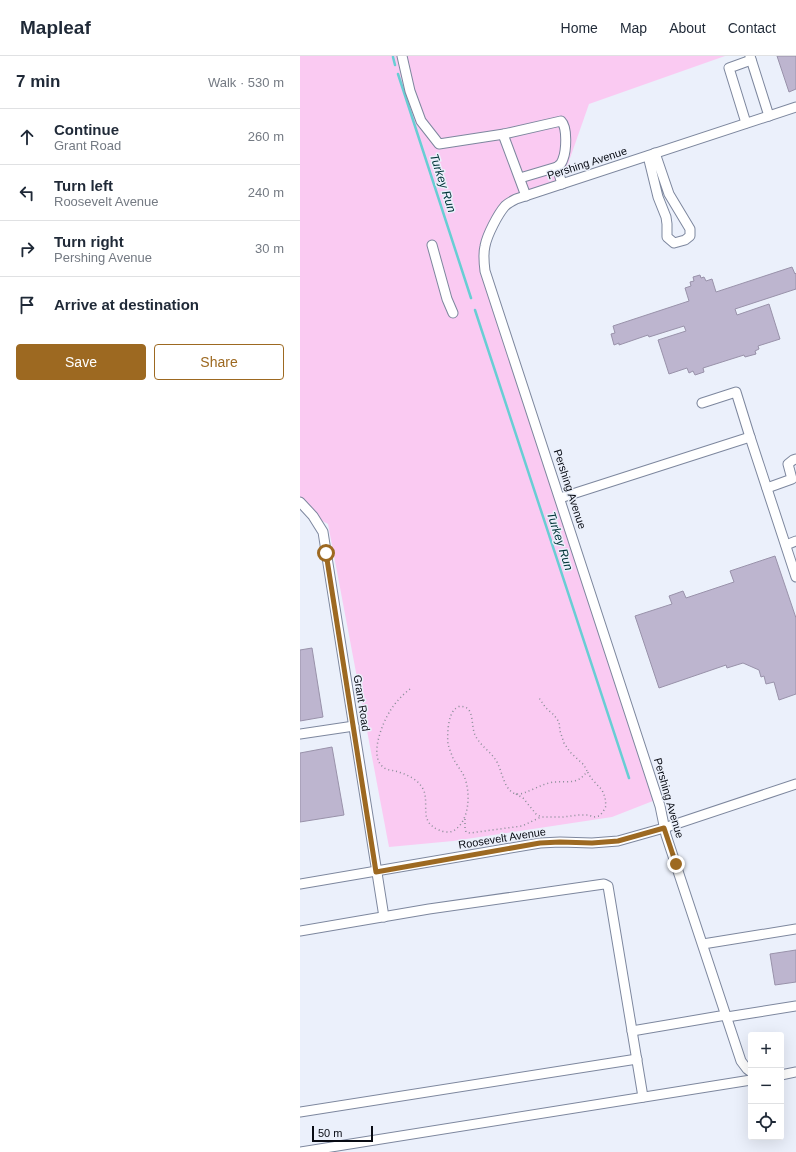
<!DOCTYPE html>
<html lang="en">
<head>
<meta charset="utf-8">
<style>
	:root { --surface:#fff; --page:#f6f6f7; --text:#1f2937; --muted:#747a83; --line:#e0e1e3; --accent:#9d6921 }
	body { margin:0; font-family:Arial,sans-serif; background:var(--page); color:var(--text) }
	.controls { position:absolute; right:12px; bottom:12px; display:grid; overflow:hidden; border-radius:4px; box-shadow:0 4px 16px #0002 }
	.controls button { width:36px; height:36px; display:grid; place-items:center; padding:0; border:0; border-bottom:1px solid var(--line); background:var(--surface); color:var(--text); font:20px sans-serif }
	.scale { position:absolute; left:12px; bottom:10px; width:61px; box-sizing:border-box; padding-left:4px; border:2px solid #080b13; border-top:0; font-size:11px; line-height:14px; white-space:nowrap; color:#080b13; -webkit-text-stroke:3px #ebf0fb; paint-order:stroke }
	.stop { position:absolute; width:12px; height:12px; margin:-9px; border:3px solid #9d6921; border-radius:50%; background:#fff }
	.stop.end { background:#9d6921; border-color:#fff; box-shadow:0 1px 4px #0008 }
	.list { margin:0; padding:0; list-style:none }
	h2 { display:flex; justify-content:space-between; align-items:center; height:52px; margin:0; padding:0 16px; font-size:17px }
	h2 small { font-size:13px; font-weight:400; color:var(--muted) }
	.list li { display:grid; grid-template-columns:26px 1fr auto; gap:12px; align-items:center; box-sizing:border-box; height:56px; padding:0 16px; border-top:1px solid var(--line) }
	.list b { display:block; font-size:15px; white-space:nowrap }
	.list p { margin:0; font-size:13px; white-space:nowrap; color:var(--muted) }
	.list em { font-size:13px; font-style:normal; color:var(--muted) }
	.actions { display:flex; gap:8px; padding:12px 16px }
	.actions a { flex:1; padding:9px 0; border:1px solid var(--accent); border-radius:4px; text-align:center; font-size:14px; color:var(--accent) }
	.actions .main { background:var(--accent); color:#fff }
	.icon { flex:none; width:22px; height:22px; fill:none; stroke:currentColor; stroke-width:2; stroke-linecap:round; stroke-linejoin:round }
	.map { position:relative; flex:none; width:496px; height:1096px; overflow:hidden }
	header { display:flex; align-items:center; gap:24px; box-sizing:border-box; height:56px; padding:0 20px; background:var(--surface); border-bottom:1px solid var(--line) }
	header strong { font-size:19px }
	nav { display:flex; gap:22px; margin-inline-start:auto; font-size:14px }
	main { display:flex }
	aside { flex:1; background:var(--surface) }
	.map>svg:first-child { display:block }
	.green { fill:#facaf2 }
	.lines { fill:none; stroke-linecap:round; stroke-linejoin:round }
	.stream { stroke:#68ced4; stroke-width:2.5 }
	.building { fill:#bdb5cf; stroke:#9992aa }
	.minor-casing { stroke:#7d879e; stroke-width:11 }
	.path { stroke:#898d97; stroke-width:1.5; stroke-dasharray:1 3; stroke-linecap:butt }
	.minor { stroke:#fff; stroke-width:9 }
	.route { stroke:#9d6921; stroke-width:5 }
	.labels { text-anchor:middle; stroke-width:3; stroke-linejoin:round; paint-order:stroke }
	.street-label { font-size:11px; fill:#080b13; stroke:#ebf0fb }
	.water-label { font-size:12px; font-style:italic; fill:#013538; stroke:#ebf0fb }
</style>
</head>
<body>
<header>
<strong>Mapleaf</strong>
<nav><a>Home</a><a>Map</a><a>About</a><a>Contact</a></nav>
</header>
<main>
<aside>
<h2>7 min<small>Walk · 530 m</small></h2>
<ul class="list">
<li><svg class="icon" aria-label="ahead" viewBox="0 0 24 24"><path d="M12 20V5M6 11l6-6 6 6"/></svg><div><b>Continue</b><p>Grant Road</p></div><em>260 m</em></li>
<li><svg class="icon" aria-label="left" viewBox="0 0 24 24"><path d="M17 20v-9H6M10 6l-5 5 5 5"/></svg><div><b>Turn left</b><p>Roosevelt Avenue</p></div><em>240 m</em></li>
<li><svg class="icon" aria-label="right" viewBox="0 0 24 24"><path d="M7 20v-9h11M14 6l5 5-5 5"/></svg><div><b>Turn right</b><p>Pershing Avenue</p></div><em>30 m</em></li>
<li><svg class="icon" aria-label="arrive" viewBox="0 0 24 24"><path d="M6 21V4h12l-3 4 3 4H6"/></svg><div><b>Arrive at destination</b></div></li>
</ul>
<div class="actions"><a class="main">Save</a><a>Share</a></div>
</aside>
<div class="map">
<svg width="496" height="1096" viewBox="0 0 496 1096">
	<rect width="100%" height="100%" fill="#ebf0fb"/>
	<path class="green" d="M0 0H425L289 48 261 128 216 143 200 158 184 206 358 743 312 761 153 785 89 791 28 468 0 453Z"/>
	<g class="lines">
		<g class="stream">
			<path d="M93 1 95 9"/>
			<path d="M98 18 171 242"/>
			<path d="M175 254 329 722"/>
		</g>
	</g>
	<g class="building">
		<path d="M477 0H496V33L489 36Z"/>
		<path d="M492 211 495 218 496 217V233L435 253 437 259 469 248 480 283 458 290 459 293 455 295 456 298 445 301 444 299 403 312 404 316 395 319 393 315 389 317 387 312 369 318 358 284 386 275 384 270 349 281 348 279 319 289V287L314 289 311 278 315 277 313 270 389 245 385 232 391 230 390 226 394 225 393 221 400 219 401 222 404 221 406 225 412 223 416 236Z"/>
		<path d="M475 500 496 562V638L479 644 474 626 466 628 464 620 461 621 459 614 443 607 427 612 426 609 359 632 335 560 372 548 369 540 383 535 386 542 434 526 430 515Z"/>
		<path d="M12 592 23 661 0 665V594Z"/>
		<path d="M32 691 44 759 0 766V697Z"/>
		<path d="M496 894V926L475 929 470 898Z"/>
	</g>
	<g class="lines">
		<g class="minor-casing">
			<g id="minor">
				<path d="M102 0 110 35 121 65 139 88 204 78 261 65C268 72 266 95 263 103 262 107 260 109 257 111"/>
				<path d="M450 0 469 60"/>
				<path d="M446 67 429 12 451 4"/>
				<path d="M204 78V81L226 140"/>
				<path d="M348 100 358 141 366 161 367 168V181L374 187 385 184 390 180V173L369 138 355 97"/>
				<path d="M220 122 257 111 262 128"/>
				<path d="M132 189 147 243 153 257"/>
				<path d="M402 347 436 336 450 381"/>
				<path d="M467 432 492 423 488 408 493 404 496 403"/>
				<path d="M260 442 450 381 496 521"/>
				<path d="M0 446 13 460 23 476 84 861"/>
				<path d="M486 489 496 485"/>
				<path d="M0 678 54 670"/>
				<path d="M0 828 240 787 260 786 292 787 318 785 364 772 496 728"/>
				<path d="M0 875 129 853 304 828 308 830 343 1041"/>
				<path d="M403 888 496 873"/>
				<path d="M427 961 496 950"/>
				<path d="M332 975 426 959"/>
				<path d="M451 1016 447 1013 441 1005 366 779 360 750 185 215C184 207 183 198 185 190 187 179 198 158 205 150 208 147 212 145 216 143L496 51"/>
				<path d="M481 1019 496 1016"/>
				<path d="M0 1056 337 1003"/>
				<path d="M0 1096 451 1024"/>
			</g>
		</g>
		<g class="path">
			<path d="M110 633C102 639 95 647 90 655 82 668 69 700 83 711 86 714 91 714 95 715 106 718 119 723 124 735 129 750 119 766 139 774 143 776 149 777 153 775 170 766 171 736 164 720 161 714 156 708 153 702 151 697 149 692 148 688 147 679 148 659 155 653 156 652 158 651 160 650 164 651 168 651 170 656 173 662 172 672 175 679 181 691 193 697 198 708 202 716 205 737 217 738 225 739 242 727 254 726 267 725 279 729 287 715L284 709 270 696 264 687 260 675 259 666 254 659 246 652 239 642"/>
			<path d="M216 738 223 742 236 758 241 761H263L279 759H288L294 761 299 760 303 756 306 750 305 741 302 734 291 722 287 715"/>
			<path d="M165 763V772L166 776 170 777 222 770 241 761"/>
		</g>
		<use href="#minor" class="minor"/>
	</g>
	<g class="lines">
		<path class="route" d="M26 497 76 816 240 787 260 786 292 787 318 785 364 772 376 808"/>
	</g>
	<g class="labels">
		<g class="street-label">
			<text transform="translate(287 107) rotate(-18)" y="4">Pershing Avenue</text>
			<text transform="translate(270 433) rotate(72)" y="4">Pershing Avenue</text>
			<text transform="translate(62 647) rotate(81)" y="4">Grant Road</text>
			<text transform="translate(369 742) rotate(74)" y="4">Pershing Avenue</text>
			<text transform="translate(202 782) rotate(-9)" y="4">Roosevelt Avenue</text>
		</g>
		<g class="water-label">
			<text transform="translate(143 127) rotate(72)" y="4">Turkey Run</text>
			<text transform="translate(260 485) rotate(72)" y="4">Turkey Run</text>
		</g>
	</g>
</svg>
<div class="controls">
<button>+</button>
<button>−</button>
<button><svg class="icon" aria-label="locate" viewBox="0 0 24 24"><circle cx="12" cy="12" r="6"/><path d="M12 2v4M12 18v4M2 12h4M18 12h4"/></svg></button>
</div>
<div class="scale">50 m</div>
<div class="stop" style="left:26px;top:497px"></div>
<div class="stop end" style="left:376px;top:808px"></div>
</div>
</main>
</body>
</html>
